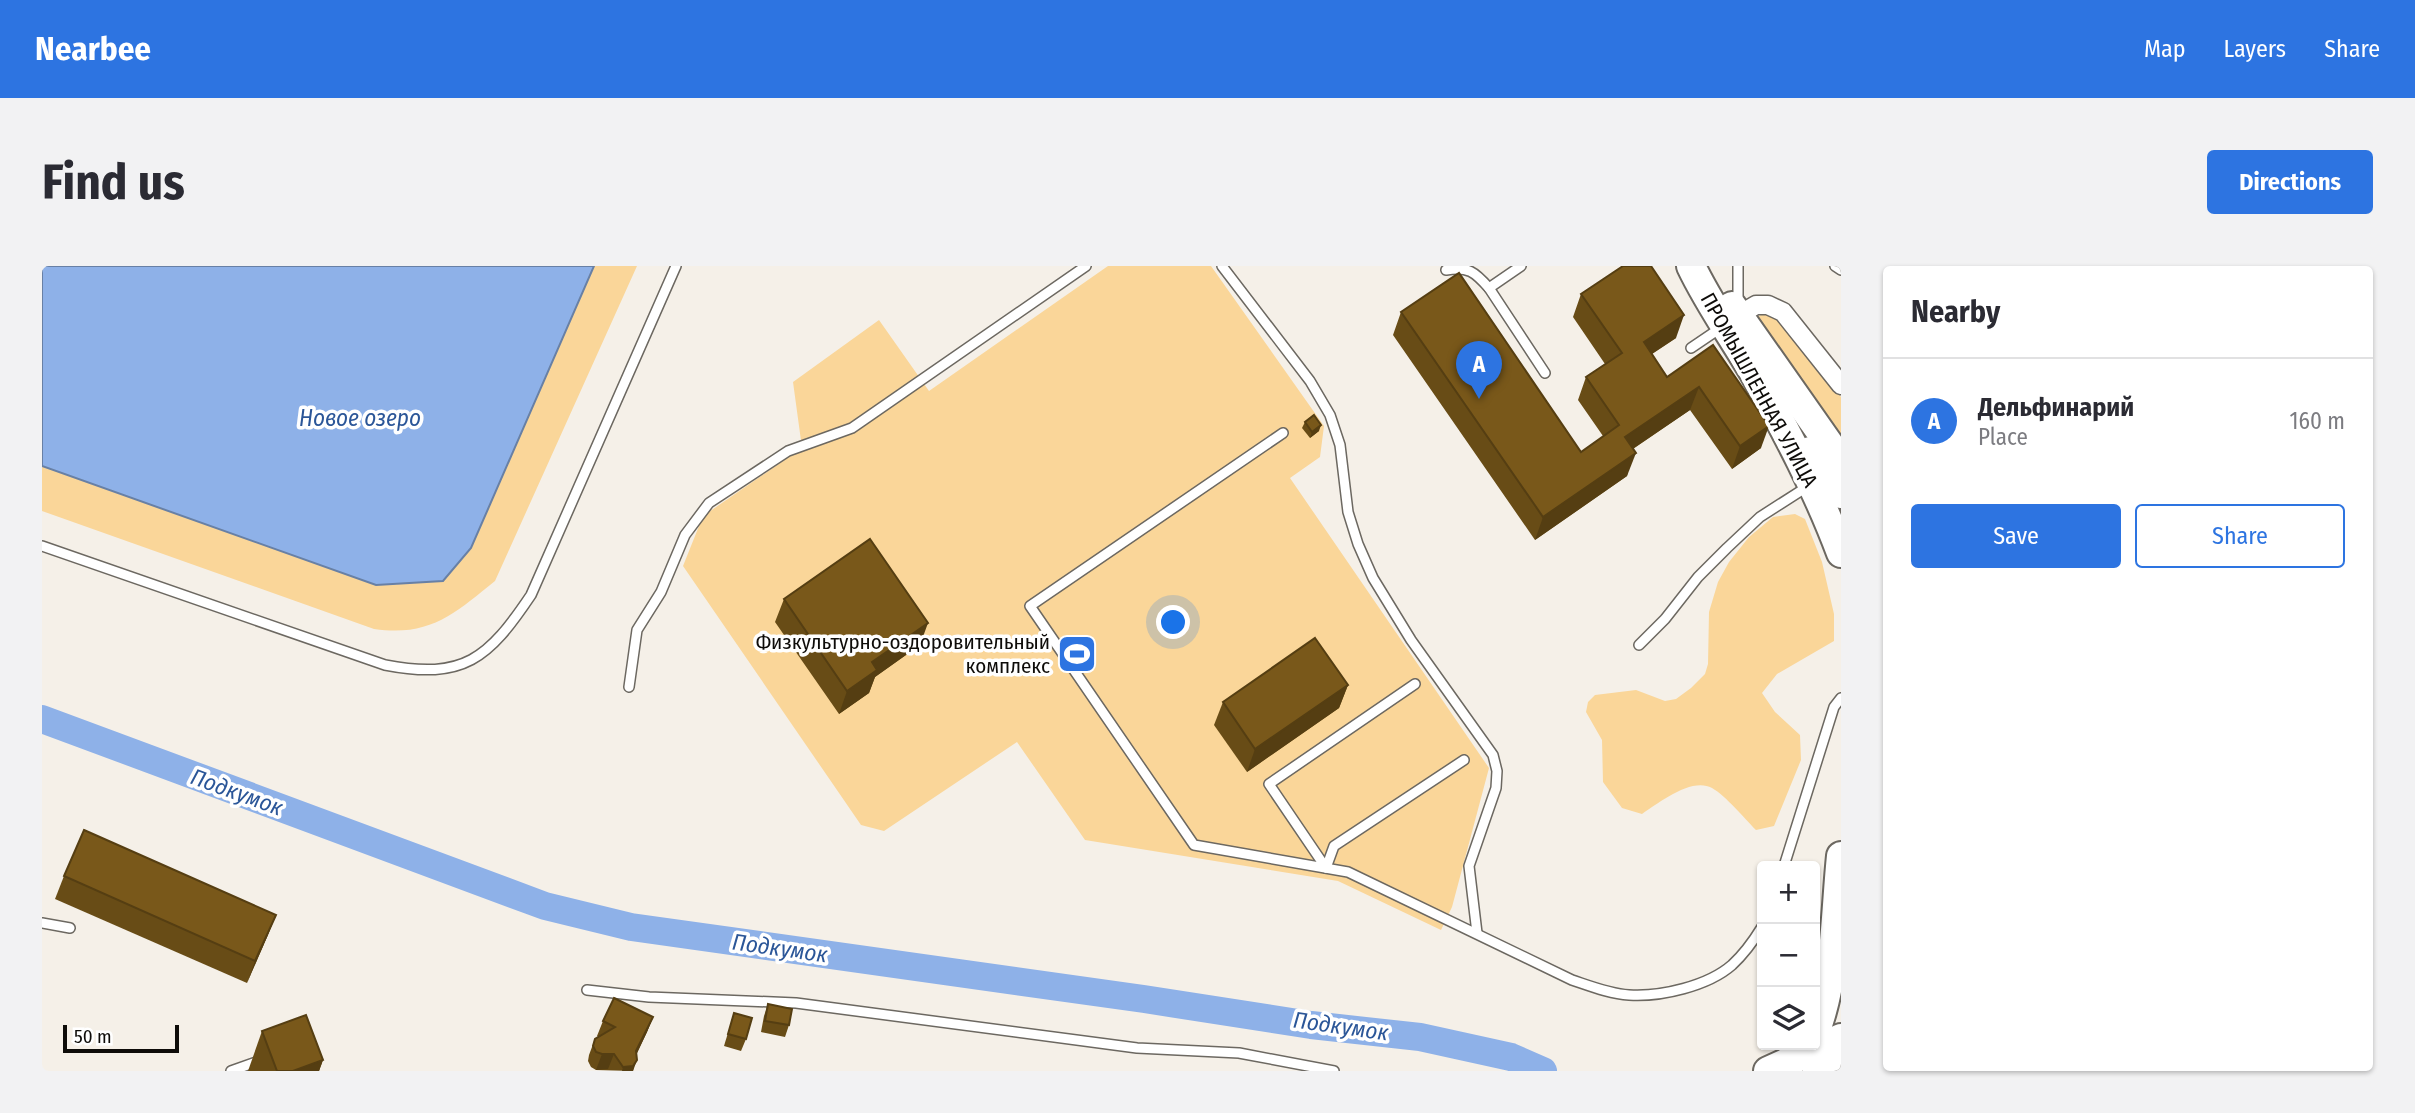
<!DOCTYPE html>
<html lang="en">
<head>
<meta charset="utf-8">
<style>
	:root { --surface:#fff; --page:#f2f2f3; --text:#2b2b33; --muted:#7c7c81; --line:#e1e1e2; --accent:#2d74e1 }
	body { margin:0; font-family:"Fira Sans Condensed",sans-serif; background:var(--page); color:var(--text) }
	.controls { position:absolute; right:21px; bottom:21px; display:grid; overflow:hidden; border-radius:7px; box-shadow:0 2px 5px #0004 }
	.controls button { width:63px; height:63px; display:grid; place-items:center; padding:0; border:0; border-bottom:2px solid var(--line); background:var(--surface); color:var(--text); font:35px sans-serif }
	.scale { position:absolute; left:21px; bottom:18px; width:116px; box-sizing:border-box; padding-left:7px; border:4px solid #0e0c09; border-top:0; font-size:19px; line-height:24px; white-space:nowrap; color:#0e0c09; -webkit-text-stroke:5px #fff; paint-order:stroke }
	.you { position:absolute; left:1132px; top:357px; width:24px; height:24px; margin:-18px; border:5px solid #fff; border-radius:50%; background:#1a73e8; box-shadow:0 0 0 10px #1a73e833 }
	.badge { display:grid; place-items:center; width:46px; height:46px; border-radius:50%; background:var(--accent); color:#fff; font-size:23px; font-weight:700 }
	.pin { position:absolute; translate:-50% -58px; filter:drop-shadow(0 2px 4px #0008) }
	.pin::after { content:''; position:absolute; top:37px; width:24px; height:21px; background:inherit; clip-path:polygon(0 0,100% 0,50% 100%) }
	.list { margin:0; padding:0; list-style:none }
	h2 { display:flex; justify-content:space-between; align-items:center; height:91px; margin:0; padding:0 28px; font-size:30px }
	h2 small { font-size:23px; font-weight:400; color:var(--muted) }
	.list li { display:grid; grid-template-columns:46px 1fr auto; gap:21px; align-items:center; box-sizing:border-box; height:126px; padding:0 28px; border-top:2px solid var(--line) }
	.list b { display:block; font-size:26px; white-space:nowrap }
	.list p { margin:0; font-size:23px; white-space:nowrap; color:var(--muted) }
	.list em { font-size:23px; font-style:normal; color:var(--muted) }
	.actions { display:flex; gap:14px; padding:21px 28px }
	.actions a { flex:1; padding:16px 0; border:2px solid var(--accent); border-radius:7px; text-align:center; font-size:24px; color:var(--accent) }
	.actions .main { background:var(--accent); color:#fff }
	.icon { flex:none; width:38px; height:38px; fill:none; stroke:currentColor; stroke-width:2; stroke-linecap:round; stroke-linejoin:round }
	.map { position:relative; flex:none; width:1799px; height:805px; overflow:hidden; border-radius:7px }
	header { display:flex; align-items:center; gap:42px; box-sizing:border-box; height:98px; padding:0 35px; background:var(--accent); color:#fff }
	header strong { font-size:33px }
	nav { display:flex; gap:38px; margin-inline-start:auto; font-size:24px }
	.intro { display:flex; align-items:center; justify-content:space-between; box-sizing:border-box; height:168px; padding:0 42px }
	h1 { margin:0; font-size:49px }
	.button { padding:18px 32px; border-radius:7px; background:var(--accent); color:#fff; font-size:24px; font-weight:700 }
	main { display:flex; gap:42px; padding:0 42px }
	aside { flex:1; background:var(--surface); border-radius:7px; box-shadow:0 2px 5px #0004 }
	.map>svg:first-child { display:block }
	.green { fill:#fad699 }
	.water { fill:#8eb1e8; stroke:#6880a5; stroke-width:2 }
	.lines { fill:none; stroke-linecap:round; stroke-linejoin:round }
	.river { stroke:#8eb1e8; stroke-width:28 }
	.service-casing { stroke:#6c6861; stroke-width:12 }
	.minor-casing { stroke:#6c6861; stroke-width:21 }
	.primary-casing { stroke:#6c6861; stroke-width:32 }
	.service { stroke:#fff; stroke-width:9 }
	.minor { stroke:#fff; stroke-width:18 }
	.primary { stroke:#fff; stroke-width:28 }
	.wall { fill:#684c16 }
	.shaded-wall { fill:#553e12 }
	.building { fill:#79581a; stroke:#553e12; stroke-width:2 }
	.labels { text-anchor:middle; stroke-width:7; stroke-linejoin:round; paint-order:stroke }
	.street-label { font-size:21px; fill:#0e0c09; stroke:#fff }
	.poi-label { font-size:21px; fill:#0e0c09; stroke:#fff; text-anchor:end }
	.water-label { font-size:23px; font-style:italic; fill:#2b5698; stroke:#fff }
</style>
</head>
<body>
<header>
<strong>Nearbee</strong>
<nav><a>Map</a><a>Layers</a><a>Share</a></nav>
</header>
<div class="intro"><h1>Find us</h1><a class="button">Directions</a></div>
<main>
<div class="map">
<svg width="1799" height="805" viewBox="0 0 1799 805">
	<rect width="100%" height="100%" fill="#f5f0e8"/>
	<g class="green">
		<path d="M552 0H595L453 315C412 348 388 371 332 363L0 245V200L334 319 401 315 429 282Z"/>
		<path d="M1066 0H1169L1282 160 1278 191 1248 212 1447 502 1410 641 1399 664 1296 615 1043 574 975 476 842 565 819 559 641 300 661 250 760 182 751 116 837 54 887 125Z"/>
		<path d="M1721 48 1730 49 1738 55 1799 131V184L1713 52Z"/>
		<path d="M1753 248 1763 253 1780 296 1792 348V375L1735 408 1720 427 1733 446 1758 469 1759 494 1732 560 1714 564C1702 552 1684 530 1670 522 1649 511 1617 537 1600 548L1580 542 1561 516 1560 474 1544 446 1546 436 1553 429 1594 424 1623 435 1634 433 1649 422 1663 408 1666 398 1667 346 1676 316 1687 296 1707 271 1731 251Z"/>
	</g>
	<path class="water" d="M0 0H552L429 282 401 315 334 319 0 200Z"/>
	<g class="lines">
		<path class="river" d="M0 453 503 640 589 661 1102 733 1269 759 1378 771 1469 791 1501 805"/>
		<g class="service-casing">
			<g id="service">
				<path d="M1180 0 1268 115 1288 149 1298 179 1306 246 1316 278 1331 312 1369 374 1451 489 1455 505 1454 522 1427 600 1435 667"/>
				<path d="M1479 0 1447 22 1503 107"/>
				<path d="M1696 0V37"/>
				<path d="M1793 0 1799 4"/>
				<path d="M1404 4C1426 0 1433 6 1447 22"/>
				<path d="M1649 82 1680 61"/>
				<path d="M1241 167 988 340 1152 579 1306 606 1530 714C1548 720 1568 728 1587 729 1619 731 1666 720 1690 699 1702 688 1712 674 1720 661"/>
				<path d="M0 280 343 399C422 414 446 393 489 329L634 0"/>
				<path d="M1597 379 1623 353 1656 311 1685 282 1718 251 1768 219"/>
				<path d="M587 421 595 364 619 326 643 269 667 237 746 185 810 162 1044 0"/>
				<path d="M1742 600 1792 441 1799 432"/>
				<path d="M1284 602 1227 518 1373 418"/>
				<path d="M1284 602 1292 580 1422 494"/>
				<path d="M0 657 28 662"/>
				<path d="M545 724 607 731 754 737 1095 782 1197 787 1292 805"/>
				<path d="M189 805 217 795"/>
			</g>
		</g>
		<g class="minor-casing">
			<path id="minor" d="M1697 49 1714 39H1726L1741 46 1799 119"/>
		</g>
		<g class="primary-casing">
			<g id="primary">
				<path d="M1649 0C1667 38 1691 71 1712 107 1744 165 1776 225 1799 287"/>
				<path d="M1690 40 1799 195"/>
				<path d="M1768 185 1799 228"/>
				<path d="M1773 767C1794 712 1793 648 1799 590"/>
				<path d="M1726 805 1799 772"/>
				<path d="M1775 805 1799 794"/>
			</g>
		</g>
		<use href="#service" class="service"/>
		<use href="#minor" class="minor"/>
		<use href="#primary" class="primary"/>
	</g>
	<g class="wall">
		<path d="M1539 28 1634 72 1610 88 1625 111 1671 79 1719 182 1690 203 1648 144 1591 183 1585 210 1493 274 1351 69 1359 46 1539 186 1561 170 1536 134 1544 111 1563 98 1531 51Z"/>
		<path d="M1263 156 1277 165 1268 172 1260 162Z"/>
		<path d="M742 333 878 379 833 411 827 427 797 448 733 356Z"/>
		<path d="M1306 419 1297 442 1205 506 1172 459 1181 436Z"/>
		<path d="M22 610 234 649 225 671 205 717 13 633Z"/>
		<path d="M726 738 747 759 743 771 719 766 722 750Z"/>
		<path d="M692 747 704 773 699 785 682 780Z"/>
		<path d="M611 751 605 766 594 789 591 805 554 804 549 801 546 795 547 789 553 773 557 771 555 770 561 755Z"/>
		<path d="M220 765 281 794 277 805H206Z"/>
	</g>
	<g class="shaded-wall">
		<path d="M1642 49 1634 72 1593 99 1602 76Z"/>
		<path d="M1657 121 1648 144 1574 194 1583 171Z"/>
		<path d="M1279 159 1277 165 1268 172 1270 166Z"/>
		<path d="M1727 160 1719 182 1690 203 1698 180Z"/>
		<path d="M1594 187 1585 210 1493 274 1501 251Z"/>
		<path d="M886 357 878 379 833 411 827 427 797 448 805 425 830 396Z"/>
		<path d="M1306 419 1297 442 1205 506 1213 483Z"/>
		<path d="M234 649 225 671 205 717 213 695Z"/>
		<path d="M611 751 605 766 589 800 595 794 591 805H580L581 801 594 785Z"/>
		<path d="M560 788H572L566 803 554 804Z"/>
		<path d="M281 794 277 805H251Z"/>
	</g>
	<g class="building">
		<path d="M1581 0H1609L1642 49 1602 76 1625 111 1671 79 1727 160 1698 180 1657 121 1583 171 1594 187 1501 251 1359 46 1417 7 1539 186 1577 159 1544 111 1580 87 1539 28Z"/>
		<path d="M1272 149 1279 159 1270 166 1263 156Z"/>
		<path d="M828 273 886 357 830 396 835 404 805 425 742 333Z"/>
		<path d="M1273 372 1306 419 1213 483 1181 436Z"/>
		<path d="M42 564 234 649 213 695 22 610Z"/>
		<path d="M572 732 611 751 594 785 595 794 591 800 581 801 572 788H560L554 786 551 780 553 773 573 761 561 755Z"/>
		<path d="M726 738 750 743 747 759 723 755Z"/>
		<path d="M692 747 710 752 704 773 686 768Z"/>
		<path d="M264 749 281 794 251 805H235L220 765Z"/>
	</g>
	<defs>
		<g id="stadium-square" transform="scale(2.0125)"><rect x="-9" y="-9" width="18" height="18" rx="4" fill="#2d74e1" stroke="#fff"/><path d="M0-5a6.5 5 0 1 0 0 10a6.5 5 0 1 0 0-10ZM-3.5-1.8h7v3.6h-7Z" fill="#fff"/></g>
	</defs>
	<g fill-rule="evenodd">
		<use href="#stadium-square" x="1035" y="388"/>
	</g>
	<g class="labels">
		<g class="street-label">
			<text transform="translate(1717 124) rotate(61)" y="7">ПРОМЫШЛЕННАЯ УЛИЦА</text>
		</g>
		<g class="poi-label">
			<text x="1008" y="383">Физкультурно-оздоровительный<tspan x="1008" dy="24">комплекс</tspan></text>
		</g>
		<g class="water-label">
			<text x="318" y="160">Новое озеро</text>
			<text transform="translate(195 526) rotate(20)" y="8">Подкумок</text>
			<text transform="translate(738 682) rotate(8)" y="8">Подкумок</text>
			<text transform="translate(1299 760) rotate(8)" y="8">Подкумок</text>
		</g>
	</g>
</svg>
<div class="controls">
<button>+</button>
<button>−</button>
<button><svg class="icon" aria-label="layers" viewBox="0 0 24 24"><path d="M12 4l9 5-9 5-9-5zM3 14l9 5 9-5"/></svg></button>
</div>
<div class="scale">50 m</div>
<div class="you"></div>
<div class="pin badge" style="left:1437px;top:133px">A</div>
</div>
<aside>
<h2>Nearby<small></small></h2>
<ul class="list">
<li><span class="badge">A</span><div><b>Дельфинарий</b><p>Place</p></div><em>160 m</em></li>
</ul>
<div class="actions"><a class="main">Save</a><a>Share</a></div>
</aside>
</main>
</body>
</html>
